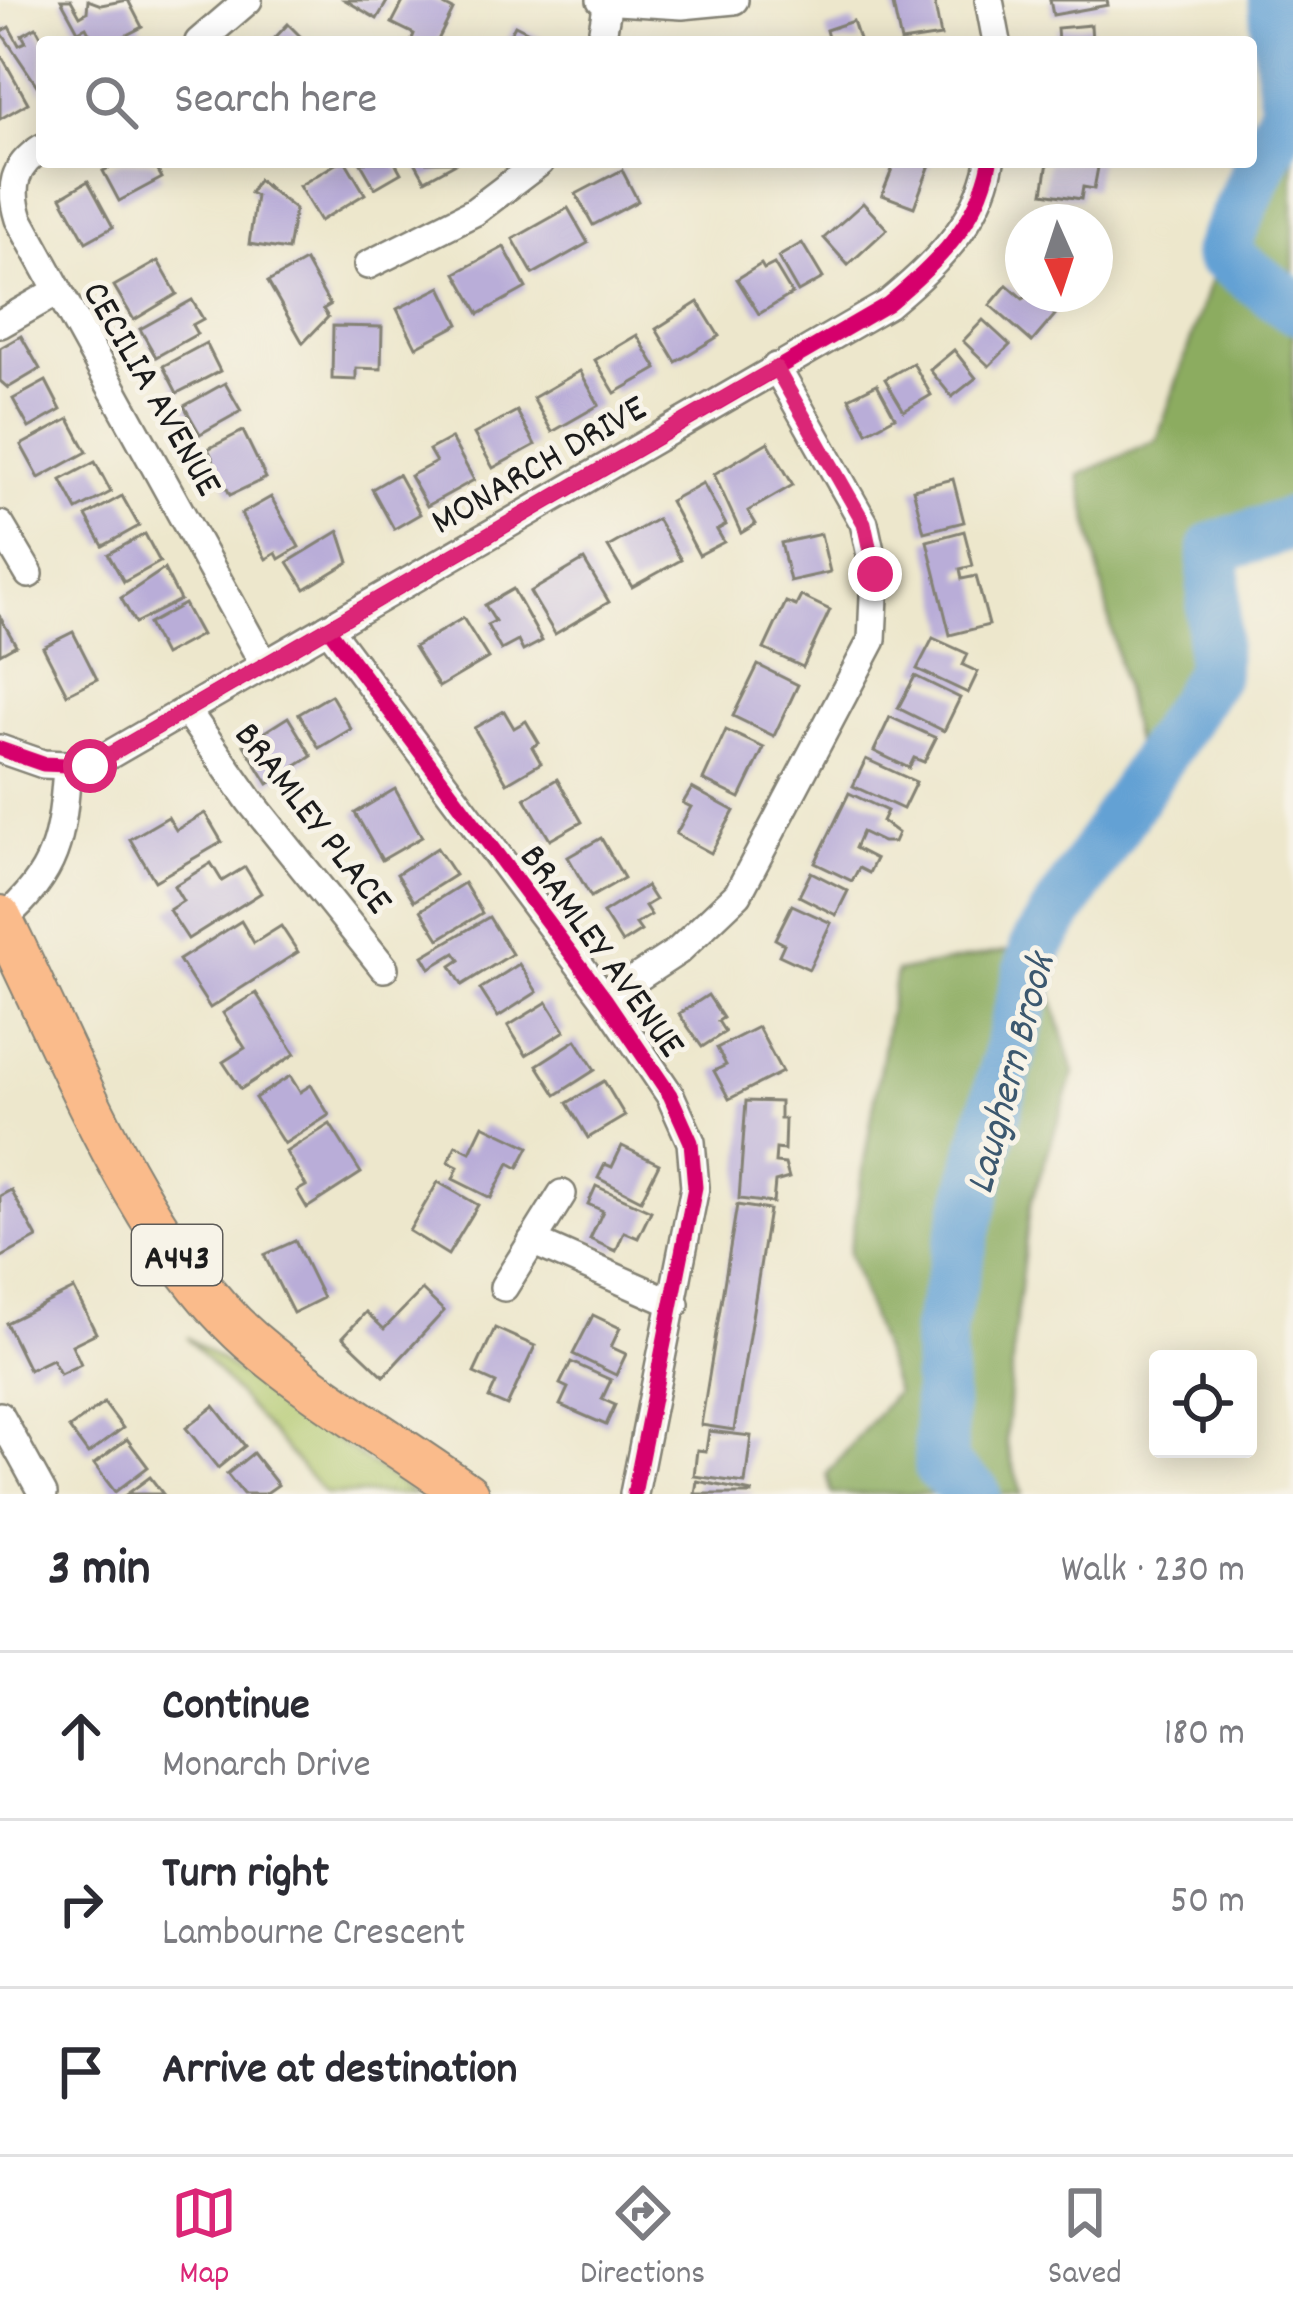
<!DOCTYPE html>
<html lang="en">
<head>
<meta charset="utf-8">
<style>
	:root { --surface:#fff; --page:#f2f2f3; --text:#2b2b33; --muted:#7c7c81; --line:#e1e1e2; --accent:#db2777 }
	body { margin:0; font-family:Dekko,sans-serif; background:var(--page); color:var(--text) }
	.controls { position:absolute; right:36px; bottom:36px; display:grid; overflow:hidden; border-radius:12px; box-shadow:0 6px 30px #0003 }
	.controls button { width:108px; height:108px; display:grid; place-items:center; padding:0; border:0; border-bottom:3px solid var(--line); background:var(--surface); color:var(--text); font:60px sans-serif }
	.compass { position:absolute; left:1005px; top:204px; width:108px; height:108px; border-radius:50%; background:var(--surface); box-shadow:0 6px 30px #0003; rotate:177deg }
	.stop { position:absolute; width:36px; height:36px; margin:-27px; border:9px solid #db2777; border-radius:50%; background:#fff }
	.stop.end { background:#db2777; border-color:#fff; box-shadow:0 3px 12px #0008 }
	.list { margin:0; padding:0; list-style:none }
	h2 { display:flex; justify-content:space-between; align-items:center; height:156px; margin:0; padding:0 48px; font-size:51px }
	h2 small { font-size:39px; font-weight:400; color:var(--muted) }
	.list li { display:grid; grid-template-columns:78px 1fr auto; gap:36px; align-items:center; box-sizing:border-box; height:168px; padding:0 48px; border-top:3px solid var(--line) }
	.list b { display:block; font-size:45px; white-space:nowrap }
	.list p { margin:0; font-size:39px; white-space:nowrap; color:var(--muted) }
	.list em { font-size:39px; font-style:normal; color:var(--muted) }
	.icon { flex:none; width:66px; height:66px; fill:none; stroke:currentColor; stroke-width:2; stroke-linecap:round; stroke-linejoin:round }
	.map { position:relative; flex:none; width:1293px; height:1494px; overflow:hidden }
	.search { position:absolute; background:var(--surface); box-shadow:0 6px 30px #0003; left:36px; right:36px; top:36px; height:132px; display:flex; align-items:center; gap:30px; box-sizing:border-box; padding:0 42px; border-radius:12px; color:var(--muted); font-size:45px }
	.sheet { height:660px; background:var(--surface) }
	nav { display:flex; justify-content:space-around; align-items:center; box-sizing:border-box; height:168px; border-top:3px solid var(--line); background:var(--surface); font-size:33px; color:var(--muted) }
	nav a { display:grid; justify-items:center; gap:6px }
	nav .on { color:var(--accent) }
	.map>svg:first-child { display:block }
	.green { fill:#b1c86d; stroke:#667244; stroke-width:3 }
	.forest { fill:#8cac60; stroke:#54643e; stroke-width:3 }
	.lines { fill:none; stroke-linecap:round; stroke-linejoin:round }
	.river { stroke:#63a1d4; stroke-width:54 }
	.building { fill:#b9add8 }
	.street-casing { stroke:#848274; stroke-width:32 }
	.primary-casing { stroke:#848274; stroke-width:46 }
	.street { stroke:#fff; stroke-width:27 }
	.primary { stroke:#fabb8b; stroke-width:42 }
	.cycleway-casing { stroke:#f7f3e8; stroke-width:22 }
	.cycleway { stroke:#d6006c; stroke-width:15 }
	.route { stroke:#db2777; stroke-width:15 }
	.labels { text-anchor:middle; stroke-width:10; stroke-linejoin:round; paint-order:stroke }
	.shield { fill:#f7f3e8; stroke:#5e5c59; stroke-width:3 }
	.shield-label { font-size:36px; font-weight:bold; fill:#1c1c1c }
	.street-label { font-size:39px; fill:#1c1c1c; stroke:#f7f3e8 }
	.water-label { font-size:42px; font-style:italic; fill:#3c586f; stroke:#f7f3e8 }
</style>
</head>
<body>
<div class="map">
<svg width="1293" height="1494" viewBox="0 0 1293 1494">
	<rect width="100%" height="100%" fill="#f7f3e8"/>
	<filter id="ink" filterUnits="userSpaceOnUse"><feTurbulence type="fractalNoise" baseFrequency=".00833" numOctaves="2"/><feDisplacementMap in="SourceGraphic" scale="24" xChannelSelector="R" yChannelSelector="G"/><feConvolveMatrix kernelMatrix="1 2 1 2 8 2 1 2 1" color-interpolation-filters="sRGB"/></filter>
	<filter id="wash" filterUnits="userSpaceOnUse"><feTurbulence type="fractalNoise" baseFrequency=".004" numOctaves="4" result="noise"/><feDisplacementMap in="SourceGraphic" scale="48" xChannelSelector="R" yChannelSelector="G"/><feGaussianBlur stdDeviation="2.7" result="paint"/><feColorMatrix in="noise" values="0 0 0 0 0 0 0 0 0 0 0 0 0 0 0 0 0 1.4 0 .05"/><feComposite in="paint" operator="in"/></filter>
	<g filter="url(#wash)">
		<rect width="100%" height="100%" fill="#ede7cc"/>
		<path class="green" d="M187 1337 414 1494H325Z"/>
		<g class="forest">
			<path d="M1275 0H1293V523L1215 548 1212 673 1142 775 1079 475 1157 440 1220 253 1286 108Z"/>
			<path d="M1037 945 1074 1073 1030 1206 1014 1338 1006 1442 1022 1494H832L827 1474 896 1392 849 1253 896 972Z"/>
		</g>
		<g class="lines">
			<g class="river">
				<path d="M1275 0 1286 108 1220 253 1293 306"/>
				<path d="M974 1494 941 1467 939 1329 1037 945 1212 673 1215 548 1293 523"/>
			</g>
		</g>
		<g id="blocks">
			<g class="building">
				<path d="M61 0H71L80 16 87 12 88 0 101 5 128 0 142 27 113 42H94L86 27 78 31Z"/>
				<path d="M345 0H388L377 19Z"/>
				<path d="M404 0H434L453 10 437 42H411L414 34 392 23Z"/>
				<path d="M892 0H934L941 36 901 42Z"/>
				<path d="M1050 0H1107L1108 5 1053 15Z"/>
				<path d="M853 21 860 42H829L826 30Z"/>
				<path d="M288 24 306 42H271Z"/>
				<path d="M515 25 549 42H506Z"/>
				<path d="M1091 25 1092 42H1058L1057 28Z"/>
				<path d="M9 27 19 45 26 42 22 35 36 27 44 42 42 93 1 32Z"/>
				<path d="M0 53 28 103 0 119Z"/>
				<path d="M121 162H153L162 178 119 201 103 171Z"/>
				<path d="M339 162H346L365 194 320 221 299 186Z"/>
				<path d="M360 162H395L401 173 375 188Z"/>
				<path d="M415 162H458L425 180Z"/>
				<path d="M895 162H931L914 207 882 195Z"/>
				<path d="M1048 162H1099L1094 189 1083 187 1081 199 1043 193Z"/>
				<path d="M622 170 638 201 593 225 576 194Z"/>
				<path d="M258 180 295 209 288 250 249 244 256 196 250 193Z"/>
				<path d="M88 181 113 227 86 242 61 197Z"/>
				<path d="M863 203 887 229 848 265 824 238Z"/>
				<path d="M568 208 588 243 533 274 513 239Z"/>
				<path d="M802 243 823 278 798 292 778 257Z"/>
				<path d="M504 247 526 288 479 314 456 273Z"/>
				<path d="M158 261 177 294 134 320 114 286Z"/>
				<path d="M305 261 330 305 323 309 328 317 303 343 268 282Z"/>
				<path d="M761 264 764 269 774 264 792 294 759 314 737 279Z"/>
				<path d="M1007 285 1023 299 1032 294 1055 315 1032 342 990 305Z"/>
				<path d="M441 287 459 324 416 347 397 309Z"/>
				<path d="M192 300 203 319 192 325 197 334 156 357 140 329Z"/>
				<path d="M698 302 719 336 676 362 656 329Z"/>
				<path d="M983 320 1010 345 989 366 963 341Z"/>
				<path d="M333 326 382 327 381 369 356 368V380L332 379Z"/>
				<path d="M637 335 657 369 615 393 595 360Z"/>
				<path d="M21 336 40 369 8 388 0 381V348Z"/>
				<path d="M206 343 220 371 177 393 163 366Z"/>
				<path d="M954 350 976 378 952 397 930 370Z"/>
				<path d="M913 363 931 395 904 411 885 379Z"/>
				<path d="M580 371 599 405 552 432 533 398Z"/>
				<path d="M46 381 61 410 29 428 13 399Z"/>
				<path d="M225 383 241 411 200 434 184 406Z"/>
				<path d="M877 384 895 417 867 432 849 398Z"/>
				<path d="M517 411 535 445 493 468 474 434Z"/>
				<path d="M69 419 87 452 39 478 21 445Z"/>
				<path d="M243 431 266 478 230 495 208 449Z"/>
				<path d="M451 438 474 480 427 506 410 476 436 462 429 450Z"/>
				<path d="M768 442 793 485 748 511 756 524 741 533 714 474Z"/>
				<path d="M95 462 111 492 77 510 61 480Z"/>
				<path d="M398 474 420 514 394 529 372 489Z"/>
				<path d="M953 479 964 522 924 532 913 489Z"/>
				<path d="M703 483 726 525 717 530 724 542 699 555 670 501Z"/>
				<path d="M122 496 139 526 103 546 86 516Z"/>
				<path d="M271 497 299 547 279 559 276 553 266 559 241 514Z"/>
				<path d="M657 519 681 560 632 587 608 547Z"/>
				<path d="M339 531 349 562 305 589 288 562Z"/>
				<path d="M964 531 973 566 960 569 962 579 976 576 989 625 950 635 927 541Z"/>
				<path d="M145 534 160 562 124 582 108 554Z"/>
				<path d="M821 534 830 572 790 581 781 543Z"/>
				<path d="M584 560 609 602 555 634 530 592Z"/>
				<path d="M164 569 180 600 135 623 121 598Z"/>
				<path d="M513 589 542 641 523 651 518 641 501 650 487 625 495 621 485 605Z"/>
				<path d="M801 596 830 610 803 667 764 649 786 602 796 606Z"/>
				<path d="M184 604 201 635 164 655 148 624Z"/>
				<path d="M0 617 16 645 0 654Z"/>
				<path d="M463 618 488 658 439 687 414 647Z"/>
				<path d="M73 632 97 679 67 694 43 647Z"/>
				<path d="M933 638 968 654 963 665 978 672 968 693 917 669Z"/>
				<path d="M758 665 798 685 774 736 733 716Z"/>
				<path d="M915 676 960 698 944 731 898 708Z"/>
				<path d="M331 695 351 729 319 748 299 714Z"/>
				<path d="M504 711 514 728 526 721 539 743 532 747 541 763 507 783 474 728Z"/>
				<path d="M288 717 312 756 268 784 244 745Z"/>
				<path d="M890 717 936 738 924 762 914 758 909 768 874 751Z"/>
				<path d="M726 730 764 748 740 798 703 780Z"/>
				<path d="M866 759 916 782 903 809 853 786Z"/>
				<path d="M557 779 582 822 550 840 525 798Z"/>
				<path d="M692 788 734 811 711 853 676 834 691 807 683 803Z"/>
				<path d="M395 789 422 837 382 860 355 813Z"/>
				<path d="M849 793 887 811 882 821 898 833 894 842H883L862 832 855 848 876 859 869 873 859 868 852 881 815 863Z"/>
				<path d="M205 813 222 842 155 881 130 839 168 817 176 830Z"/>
				<path d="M601 838 624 878 591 897 568 857Z"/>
				<path d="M437 848 455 875 414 901 397 874Z"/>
				<path d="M211 863 222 881 245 867 261 893 188 939 169 910 183 901 174 886Z"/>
				<path d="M811 872 848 891 836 915 799 896Z"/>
				<path d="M464 883 482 913 439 939 421 910Z"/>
				<path d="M646 886 655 900 645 906 651 915 636 924 641 931 622 943 603 913Z"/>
				<path d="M792 905 831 923 809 969 779 955 784 944 775 939Z"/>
				<path d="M489 917 512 954 462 985 451 966 460 960 455 953 430 968 423 956Z"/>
				<path d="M241 921 254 943 281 926 298 952 210 1008 179 960Z"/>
				<path d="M519 964 537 992 498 1017 480 989Z"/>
				<path d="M256 993 295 1054 241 1089 223 1062 245 1048 223 1013Z"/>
				<path d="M708 995 723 1018 718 1021 725 1032 702 1047 679 1014Z"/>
				<path d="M547 1002 565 1031 526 1055 508 1026Z"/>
				<path d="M758 1027 782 1072 729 1099 714 1071 726 1065 717 1048Z"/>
				<path d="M576 1040 595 1070 556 1095 537 1065Z"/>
				<path d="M290 1076 300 1092 311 1085 329 1115 284 1144 255 1098Z"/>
				<path d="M604 1081 625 1116 588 1138 567 1103Z"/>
				<path d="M746 1101 780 1102V1119H785L784 1150 776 1149 775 1163 785 1164 789 1178 775 1182 773 1203 739 1199Z"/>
				<path d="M330 1124 361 1173 307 1208 297 1191 306 1186 286 1152Z"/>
				<path d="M483 1125 529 1147 518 1168 509 1163 491 1198 453 1179 458 1167 448 1162 456 1145 470 1152Z"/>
				<path d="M622 1146 659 1164 641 1200 598 1178 605 1164 612 1167Z"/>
				<path d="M438 1182 478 1205 448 1255 409 1231Z"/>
				<path d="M596 1186 651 1211 638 1238 624 1232 616 1251 590 1239 603 1211 588 1204Z"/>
				<path d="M11 1190 37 1238 0 1258V1196Z"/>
				<path d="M737 1205 769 1210 734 1430 701 1425Z"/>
				<path d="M295 1241 323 1298 293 1313 264 1255Z"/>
				<path d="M74 1289 96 1333 72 1345 81 1364 60 1374 52 1359 29 1370 6 1323Z"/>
				<path d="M422 1290 444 1311 384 1376 343 1337 366 1312 384 1329Z"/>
				<path d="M593 1315 620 1328 611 1347 626 1354 616 1375 573 1354Z"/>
				<path d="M495 1328 535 1346 507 1406 489 1398 496 1383 474 1373Z"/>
				<path d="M571 1362 611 1380 602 1399 615 1405 606 1425 560 1405 568 1388 560 1384Z"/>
				<path d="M104 1403 123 1428 88 1454 69 1428Z"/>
				<path d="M214 1406 245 1446 218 1468 186 1428Z"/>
				<path d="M709 1431 751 1436 745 1483 694 1476 697 1450 706 1451Z"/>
				<path d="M127 1439 148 1467 115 1492 94 1464Z"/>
				<path d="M253 1453 278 1485 265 1494H243L227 1474Z"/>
				<path d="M150 1477 163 1494H127Z"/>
				<path d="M697 1481 752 1492V1494H695Z"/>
			</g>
		</g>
	</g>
	<g filter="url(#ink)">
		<use href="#blocks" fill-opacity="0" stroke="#848274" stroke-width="3"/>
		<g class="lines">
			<g class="street-casing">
				<g id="street">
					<path d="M601 0 682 5 734 0"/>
					<path d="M989 0 997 42"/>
					<path d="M199 42 248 0"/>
					<path d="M601 42 608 1"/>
					<path d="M42 148C13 166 9 188 19 219L265 666"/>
					<path d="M368 265 474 212 540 162"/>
					<path d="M0 324 56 292"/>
					<path d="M0 525 29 574"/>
					<path d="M328 628 605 999 670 1095 691 1142 695 1187 634 1494"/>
					<path d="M186 710 250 801 384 968"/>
					<path d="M0 749 43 764 90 766 888 304C935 265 978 224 990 162"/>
					<path d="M2 920C57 873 62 838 67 768"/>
					<path d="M605 999 678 951 738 894 872 640 875 574 864 523 776 367"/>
					<path d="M532 1241 675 1304"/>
					<path d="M504 1287 562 1194"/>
					<path d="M0 1416 43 1494"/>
				</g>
			</g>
			<g class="primary-casing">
				<path id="primary" d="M0 917C68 1052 136 1239 250 1340 316 1397 396 1443 467 1494"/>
			</g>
			<use href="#street" class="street"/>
			<use href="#primary" class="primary"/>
			<g class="cycleway-casing">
				<g id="cycleway">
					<path d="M328 628 605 999 670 1095 691 1142 695 1187 634 1494"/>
					<path d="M0 749 43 764 90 766 888 304C935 265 978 224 990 162"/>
				</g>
			</g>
			<use href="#cycleway" class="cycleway"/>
		</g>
	</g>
	<g class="lines" filter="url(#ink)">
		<path class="route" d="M90 766 776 368 864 523 875 574"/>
	</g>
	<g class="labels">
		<rect class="shield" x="132" y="1225" width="90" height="60" rx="9"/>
		<g class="shield-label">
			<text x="177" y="1268">A443</text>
		</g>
		<g class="street-label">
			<text transform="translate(155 387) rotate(60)" y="14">CECILIA AVENUE</text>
			<text transform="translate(537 462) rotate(-30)" y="14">MONARCH DRIVE</text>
			<text transform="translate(316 816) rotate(52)" y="14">BRAMLEY PLACE</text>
			<text transform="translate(605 949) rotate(54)" y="14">BRAMLEY AVENUE</text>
		</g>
		<g class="water-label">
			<text transform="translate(1007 1073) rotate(-75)" y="15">Laughern Brook</text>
		</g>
	</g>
</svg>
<div class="controls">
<button><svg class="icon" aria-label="locate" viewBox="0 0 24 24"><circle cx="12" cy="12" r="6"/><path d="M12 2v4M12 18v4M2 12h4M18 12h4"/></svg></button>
</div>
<svg class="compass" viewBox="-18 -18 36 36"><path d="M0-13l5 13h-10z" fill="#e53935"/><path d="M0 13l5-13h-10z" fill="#7c7c81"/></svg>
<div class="stop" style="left:90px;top:766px"></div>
<div class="stop end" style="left:875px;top:574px"></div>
<div class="search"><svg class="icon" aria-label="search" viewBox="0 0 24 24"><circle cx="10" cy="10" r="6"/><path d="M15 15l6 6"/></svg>Search here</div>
</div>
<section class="sheet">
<h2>3 min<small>Walk · 230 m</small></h2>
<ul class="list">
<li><svg class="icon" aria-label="ahead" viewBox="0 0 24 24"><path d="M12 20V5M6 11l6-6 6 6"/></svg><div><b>Continue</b><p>Monarch Drive</p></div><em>180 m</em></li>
<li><svg class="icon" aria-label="right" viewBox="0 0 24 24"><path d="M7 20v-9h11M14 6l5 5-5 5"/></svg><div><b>Turn right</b><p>Lambourne Crescent</p></div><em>50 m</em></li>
<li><svg class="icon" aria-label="arrive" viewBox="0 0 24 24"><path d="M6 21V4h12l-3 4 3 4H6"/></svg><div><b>Arrive at destination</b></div></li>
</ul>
</section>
<nav>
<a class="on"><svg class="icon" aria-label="map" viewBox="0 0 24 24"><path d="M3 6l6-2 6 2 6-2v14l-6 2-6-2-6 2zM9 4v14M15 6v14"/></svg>Map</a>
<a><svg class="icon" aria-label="directions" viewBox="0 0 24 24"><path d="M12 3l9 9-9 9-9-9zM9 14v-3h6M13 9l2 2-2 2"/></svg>Directions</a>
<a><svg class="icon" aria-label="saved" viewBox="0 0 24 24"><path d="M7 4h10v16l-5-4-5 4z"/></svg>Saved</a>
</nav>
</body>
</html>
